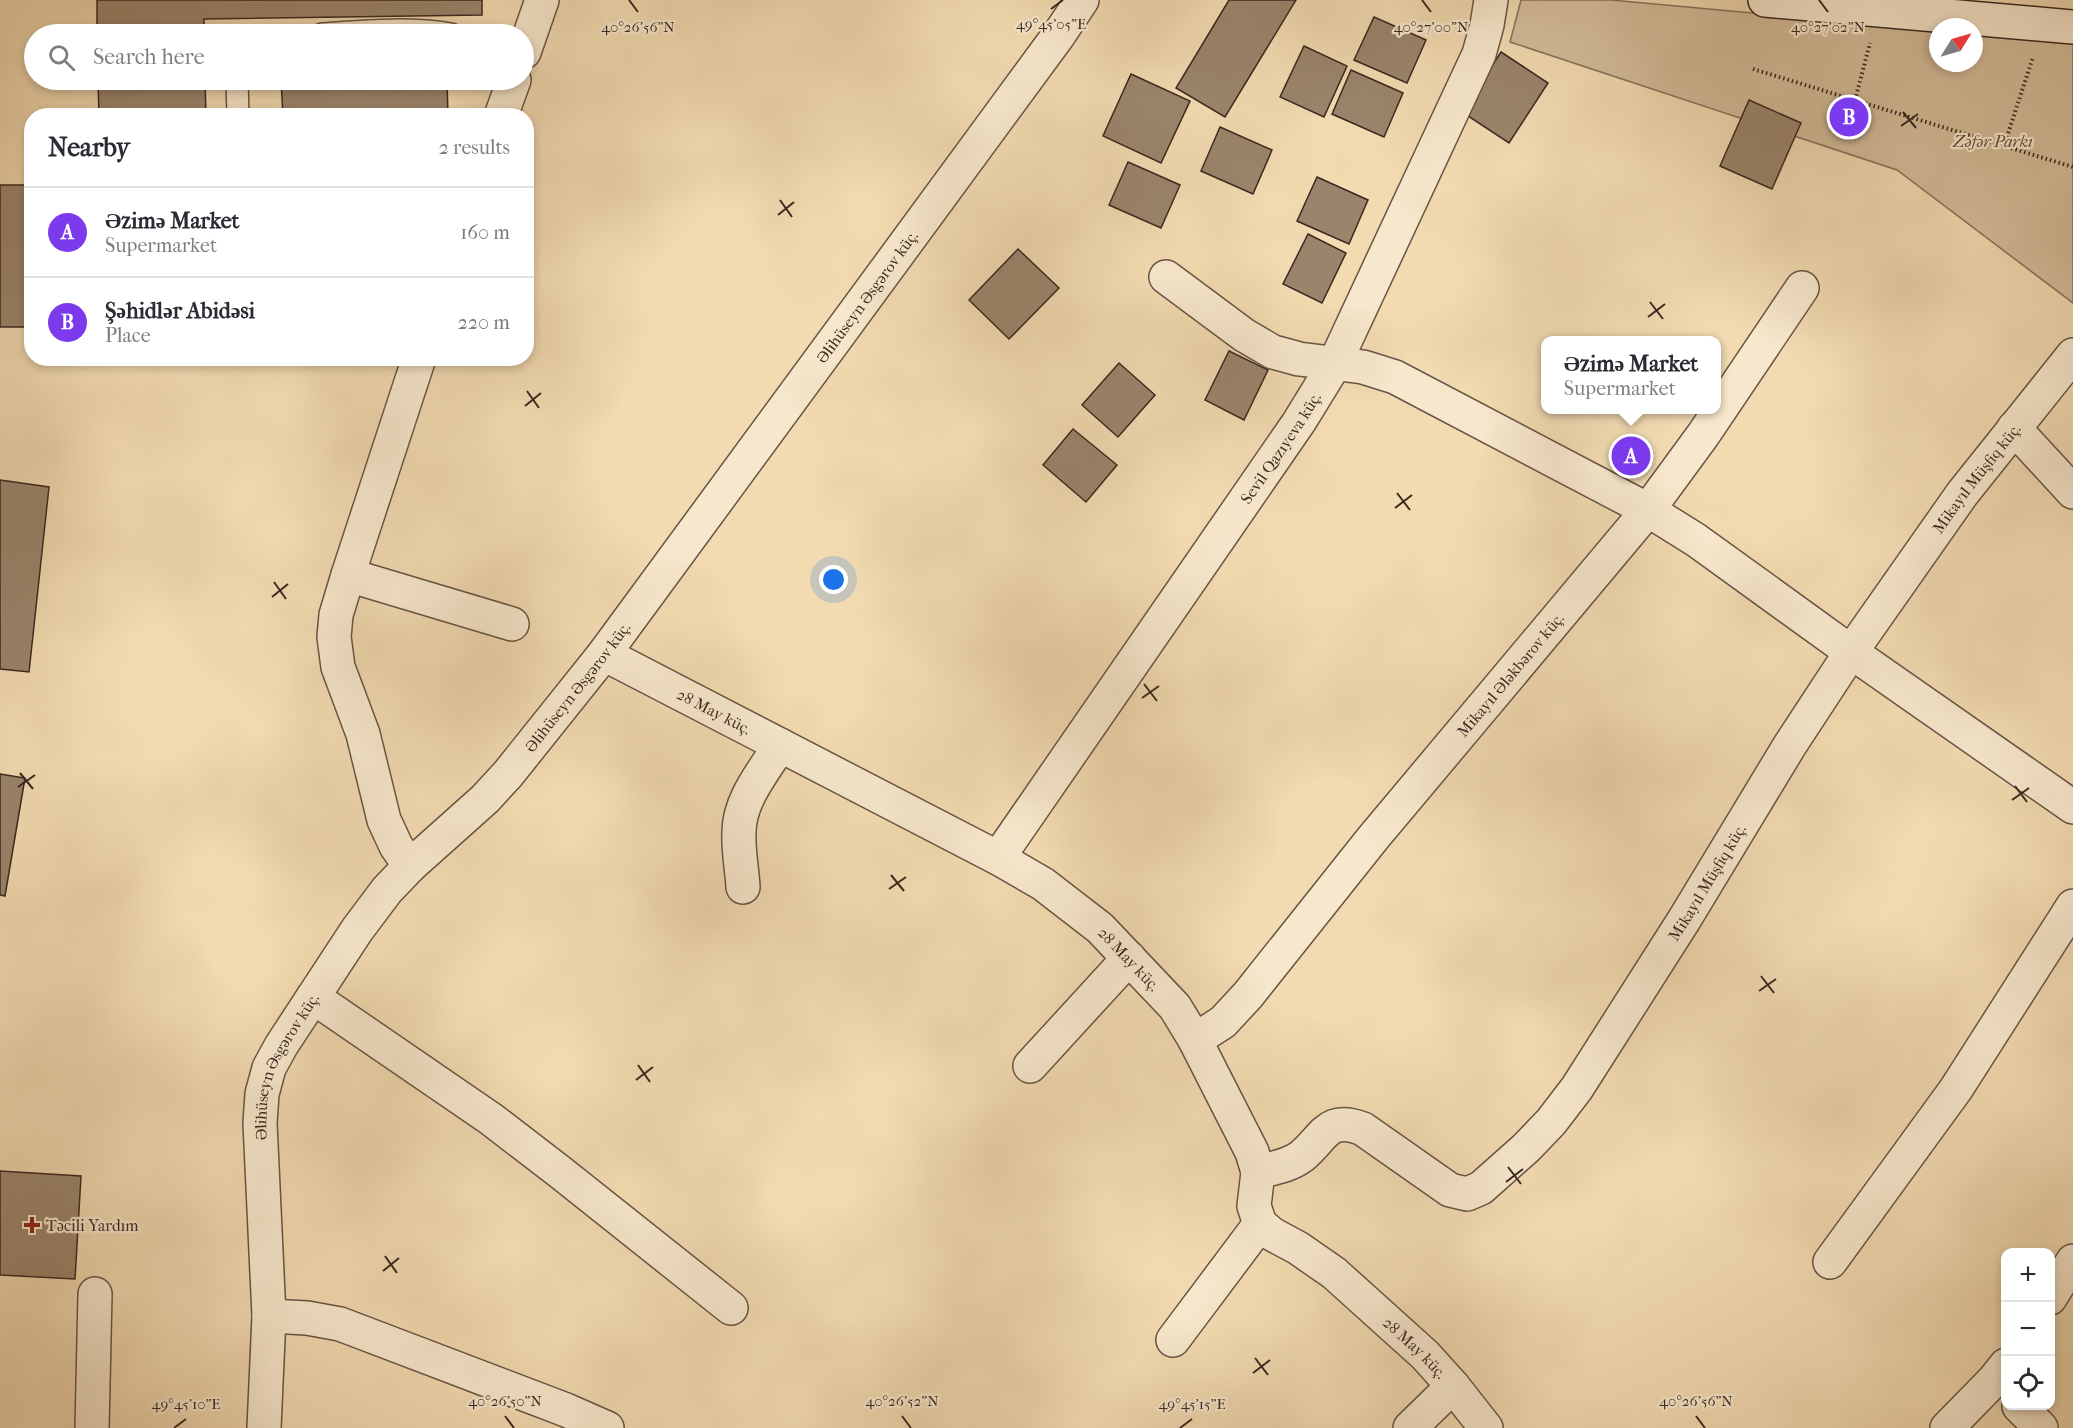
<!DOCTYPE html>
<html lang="en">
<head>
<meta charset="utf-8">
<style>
	:root { --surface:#fff; --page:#f2f2f3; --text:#2b2b33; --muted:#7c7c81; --line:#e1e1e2; --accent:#7c3aed }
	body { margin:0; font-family:"IM FELL French Canon",serif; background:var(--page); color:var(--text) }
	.controls { position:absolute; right:18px; bottom:18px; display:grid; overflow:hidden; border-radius:12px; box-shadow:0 3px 9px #0003 }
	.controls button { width:54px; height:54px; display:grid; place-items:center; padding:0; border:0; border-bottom:2px solid var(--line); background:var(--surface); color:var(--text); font:30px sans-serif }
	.compass { position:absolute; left:1929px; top:18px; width:54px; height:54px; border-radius:50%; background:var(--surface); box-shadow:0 3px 9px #0003; rotate:53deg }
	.you { position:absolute; left:834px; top:580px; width:21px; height:21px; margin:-15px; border:4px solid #fff; border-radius:50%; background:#1a73e8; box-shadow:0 0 0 9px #1a73e833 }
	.badge { display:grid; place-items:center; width:39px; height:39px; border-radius:50%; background:var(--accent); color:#fff; font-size:20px; font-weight:700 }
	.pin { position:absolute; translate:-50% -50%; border:3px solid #fff; box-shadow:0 2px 6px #0006 }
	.popup { position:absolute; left:1541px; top:336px; width:180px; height:78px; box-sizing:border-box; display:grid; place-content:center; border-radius:12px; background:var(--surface); filter:drop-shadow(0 2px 4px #0005); font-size:20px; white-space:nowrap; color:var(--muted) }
	.popup b { font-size:22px; color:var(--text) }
	.popup::after { content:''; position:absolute; left:50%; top:100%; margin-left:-12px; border:12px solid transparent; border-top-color:var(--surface) }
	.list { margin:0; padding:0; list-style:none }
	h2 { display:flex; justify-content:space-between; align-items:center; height:78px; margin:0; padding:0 24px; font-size:26px }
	h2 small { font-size:20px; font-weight:400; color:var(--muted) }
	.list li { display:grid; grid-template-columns:39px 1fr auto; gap:18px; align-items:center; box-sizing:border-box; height:90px; padding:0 24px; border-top:2px solid var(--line) }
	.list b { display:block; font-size:22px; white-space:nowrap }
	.list p { margin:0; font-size:20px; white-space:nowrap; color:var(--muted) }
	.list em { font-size:20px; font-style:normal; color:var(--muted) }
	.icon { flex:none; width:33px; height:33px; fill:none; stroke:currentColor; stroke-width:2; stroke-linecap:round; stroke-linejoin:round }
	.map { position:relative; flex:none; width:2073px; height:1428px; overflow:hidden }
	.search { position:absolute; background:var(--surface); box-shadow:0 3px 9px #0003; left:24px; top:24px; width:510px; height:66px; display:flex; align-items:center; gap:15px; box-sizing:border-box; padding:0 21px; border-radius:33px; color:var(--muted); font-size:22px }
	.panel { position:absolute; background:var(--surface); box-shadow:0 3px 9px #0003; left:24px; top:108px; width:510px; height:258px; border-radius:24px }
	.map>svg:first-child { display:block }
	.green { fill:#d3bc99; stroke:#86725d; stroke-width:1.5 }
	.building { fill:#9a856c; stroke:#3a2821; stroke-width:1.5 }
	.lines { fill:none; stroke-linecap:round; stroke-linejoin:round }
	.lane-casing { stroke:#685445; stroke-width:24 }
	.street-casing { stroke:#685445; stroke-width:36 }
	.secondary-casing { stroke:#3a2821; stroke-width:36 }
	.path { stroke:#3a2821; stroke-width:4; stroke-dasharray:1.5 3; stroke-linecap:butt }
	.lane { stroke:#f7e7cc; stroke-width:21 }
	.street { stroke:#f7e7cc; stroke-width:33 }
	.secondary { stroke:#f7e7cc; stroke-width:33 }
	.ticks { fill:none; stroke:#3a2821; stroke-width:2 }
	.poi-dot { fill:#8f2418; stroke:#f7e7cc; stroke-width:2 }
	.labels { text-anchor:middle; stroke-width:4.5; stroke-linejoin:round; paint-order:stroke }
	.park-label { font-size:16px; font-style:italic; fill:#604d3f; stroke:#f7e7cc }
	.street-label { font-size:16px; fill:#3a2821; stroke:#f7e7cc }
	.poi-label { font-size:16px; fill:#3a2821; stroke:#f7e7cc; text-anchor:start }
	.ticks-label { font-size:15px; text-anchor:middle; fill:#3a2821; stroke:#f7e7cc; stroke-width:4.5; stroke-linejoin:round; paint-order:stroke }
</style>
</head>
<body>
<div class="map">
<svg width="2073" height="1428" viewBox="0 0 2073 1428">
	<rect width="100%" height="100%" fill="#f2dab1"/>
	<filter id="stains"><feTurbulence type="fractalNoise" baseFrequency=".00333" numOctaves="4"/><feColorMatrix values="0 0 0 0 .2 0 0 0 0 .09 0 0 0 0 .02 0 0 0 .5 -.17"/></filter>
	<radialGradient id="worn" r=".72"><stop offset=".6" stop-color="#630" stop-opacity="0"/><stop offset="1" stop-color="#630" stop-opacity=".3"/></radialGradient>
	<path class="green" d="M1521 0H1611L1938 30V63H1974V33L2073 42V303L1897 170 1510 42Z"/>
	<g class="building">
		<path d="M97 0H482V15L204 19V34H97Z"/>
		<path d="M1229 0H1296L1225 117 1176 88Z"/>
		<path d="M1374 17 1426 40 1407 83 1354 60Z"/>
		<path d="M1304 46 1347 66 1324 117 1280 97Z"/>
		<path d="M1501 52 1548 83 1509 143 1462 112Z"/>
		<path d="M1351 70 1403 93 1384 137 1332 114Z"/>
		<path d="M1131 74 1190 101 1161 163 1103 136Z"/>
		<path d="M98 80H205L206 116H99Z"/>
		<path d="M281 80H447L448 116H283Z"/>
		<path d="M1749 100 1801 123 1772 189 1720 166Z"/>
		<path d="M1220 127 1272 150 1253 194 1201 171Z"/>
		<path d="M1128 162 1180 185 1161 228 1109 205Z"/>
		<path d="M1317 177 1368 200 1349 244 1297 221Z"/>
		<rect x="0" y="185" width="32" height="142"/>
		<path d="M1308 234 1346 253 1322 303 1283 284Z"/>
		<path d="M1018 249 1059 288 1009 339 969 300Z"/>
		<path d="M1229 351 1268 370 1244 420 1205 400Z"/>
		<path d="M1119 363 1155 395 1118 437 1082 405Z"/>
		<path d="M1073 429 1117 465 1086 502 1043 465Z"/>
		<path d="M0 480 49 487 29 672 0 669Z"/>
		<path d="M0 774 25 778 5 896 0 895Z"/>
		<path d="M0 1171 81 1176 75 1279 0 1275Z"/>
	</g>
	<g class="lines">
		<g class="lane-casing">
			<g id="lane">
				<path d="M322 34C366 31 408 27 451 34"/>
				<path d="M237 80 238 116"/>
			</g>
		</g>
		<g class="street-casing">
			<g id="street">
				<path d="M524 52 542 0"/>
				<path d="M501 116 514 80"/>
				<path d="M1166 277 1244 335 1273 352 1299 359 1363 367 1395 377 1648 510 1696 540 1851 652 2073 807"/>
				<path d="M2014 428 2073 492"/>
				<path d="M348 575 512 624"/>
				<path id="s1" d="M604 654 998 858 1043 884 1100 928 1175 1007 1195 1040 1252 1152 1258 1172 1254 1206 1260 1224 1272 1234 1298 1248 1334 1273 1425 1355 1453 1386 1486 1428"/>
				<path id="s2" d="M998 858 1299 422 1334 365 1479 54 1487 25 1491 0"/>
				<path d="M410 866 396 846 384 820 363 734 338 667 334 637 336 615 348 575 419 358"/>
				<path d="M743 887C742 869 738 850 739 832 739 800 764 771 780 745"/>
				<path d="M313 997 491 1119 560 1172 731 1308"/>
				<path id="s3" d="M1195 1040 1223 1022 1248 995 1373 838 1648 510 1703 435 1802 288"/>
				<path d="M1030 1066 1129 958"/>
				<path id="s4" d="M1258 1172C1273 1168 1289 1166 1302 1156 1325 1137 1327 1115 1363 1129L1450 1190 1467 1194 1481 1188 1526 1148 1551 1122 1577 1088 1684 920 1790 745 1851 652 1962 494 2073 355"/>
				<path d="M1830 1262 1956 1089 2073 906"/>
				<path d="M2050 1298 2073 1261"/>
				<path d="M269 1316 307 1318 340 1324 566 1410 607 1428"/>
				<path d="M1173 1340 1260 1224"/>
				<path d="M2019 1406 2041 1428"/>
				<path d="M92 1428 95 1294"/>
				<path id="s5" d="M264 1428 269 1316 260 1123 262 1094 269 1068 281 1046 357 930 387 890 410 866 485 799 508 774 604 654 1058 36 1082 0"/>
				<path d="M1410 1428 1453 1386"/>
				<path d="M1947 1428 1994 1380 2006 1365"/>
			</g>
		</g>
		<g class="secondary-casing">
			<path id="secondary" d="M1765 0 2073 27"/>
		</g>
		<g class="path">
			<path d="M1753 69 2073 167"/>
			<path d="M1855 100 1870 43"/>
			<path d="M2004 146 2033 57"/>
		</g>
		<use href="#lane" class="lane"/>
		<use href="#street" class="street"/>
		<use href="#secondary" class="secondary"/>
	</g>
	<path class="ticks" d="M629 0 638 12M1422 0 1431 12M1819 0 1828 12M1051 9 1063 0M1903 112 1916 128M1901 126 1918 114M780 200 792 217M778 215 794 202M1650 302 1663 319M1648 317 1665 304M527 391 539 408M525 406 541 393M1397 493 1410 510M1395 508 1412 495M274 582 286 599M272 597 288 584M1144 684 1157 701M1142 698 1159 686M20 773 33 789M2015 786 2027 802M18 787 35 775M2012 800 2029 788M891 875 904 891M889 889 906 877M1761 976 1774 993M1759 991 1776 979M638 1065 650 1082M636 1080 653 1067M1508 1167 1521 1184M1506 1182 1523 1169M385 1256 397 1273M383 1271 399 1258M1255 1358 1268 1375M1253 1373 1270 1360M505 1416 514 1428M902 1416 911 1428M1696 1416 1705 1428M174 1428 186 1419M1180 1428 1192 1419"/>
	<path class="poi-dot" d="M29 1216h6v6h6v6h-6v6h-6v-6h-6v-6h6z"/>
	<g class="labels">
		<g class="park-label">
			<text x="1993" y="147">Zəfər Parkı</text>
		</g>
		<g class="street-label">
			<text dy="6" stroke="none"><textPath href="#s5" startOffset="1340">Əlihüseyn Əsgərov küç.</textPath></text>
			<text dy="6" stroke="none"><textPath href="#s2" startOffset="498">Sevil Qazıyeva küç.</textPath></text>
			<text dy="6" stroke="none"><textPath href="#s4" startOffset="1128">Mikayıl Müşfiq küç.</textPath></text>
			<text dy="6" stroke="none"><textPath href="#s3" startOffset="484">Mikayıl Ələkbərov küç.</textPath></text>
			<text dy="6" stroke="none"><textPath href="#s5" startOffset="854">Əlihüseyn Əsgərov küç.</textPath></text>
			<text dy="6" stroke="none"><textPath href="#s1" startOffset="124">28 May küç.</textPath></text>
			<text dy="6" stroke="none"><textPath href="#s4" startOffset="642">Mikayıl Müşfiq küç.</textPath></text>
			<text dy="6" stroke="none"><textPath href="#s1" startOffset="610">28 May küç.</textPath></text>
			<text dy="6" stroke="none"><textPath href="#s5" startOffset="368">Əlihüseyn Əsgərov küç.</textPath></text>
			<text dy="6" stroke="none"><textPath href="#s1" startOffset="1114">28 May küç.</textPath></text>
		</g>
		<g class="poi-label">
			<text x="46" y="1231">Təcili Yardım</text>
		</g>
	</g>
	<g class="ticks-label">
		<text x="1051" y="29">49°45'05"E</text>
		<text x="638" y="32">40°26'56"N</text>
		<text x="1431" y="32">40°27'00"N</text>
		<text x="1828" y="32">40°27'02"N</text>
		<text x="505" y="1406">40°26'50"N</text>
		<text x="902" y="1406">40°26'52"N</text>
		<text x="1696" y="1406">40°26'56"N</text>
		<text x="186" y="1409">49°45'10"E</text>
		<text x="1192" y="1409">49°45'15"E</text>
	</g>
	<rect width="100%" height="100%" filter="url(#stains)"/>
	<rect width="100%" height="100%" fill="url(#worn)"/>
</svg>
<div class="controls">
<button>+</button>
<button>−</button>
<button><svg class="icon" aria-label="locate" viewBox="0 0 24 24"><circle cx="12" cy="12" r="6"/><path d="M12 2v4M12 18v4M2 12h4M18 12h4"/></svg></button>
</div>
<svg class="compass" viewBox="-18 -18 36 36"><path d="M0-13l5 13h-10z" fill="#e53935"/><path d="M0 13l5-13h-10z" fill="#7c7c81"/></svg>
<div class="you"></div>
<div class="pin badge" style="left:1631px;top:456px">A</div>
<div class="popup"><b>Əzimə Market</b>Supermarket</div>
<div class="pin badge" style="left:1849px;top:117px">B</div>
<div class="search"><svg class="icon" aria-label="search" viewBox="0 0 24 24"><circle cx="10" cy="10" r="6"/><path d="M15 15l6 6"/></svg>Search here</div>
<section class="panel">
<h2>Nearby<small>2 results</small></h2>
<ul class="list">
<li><span class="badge">A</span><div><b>Əzimə Market</b><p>Supermarket</p></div><em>160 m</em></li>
<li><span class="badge">B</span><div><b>Şəhidlər Abidəsi</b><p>Place</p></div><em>220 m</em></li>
</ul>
</section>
</div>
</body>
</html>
